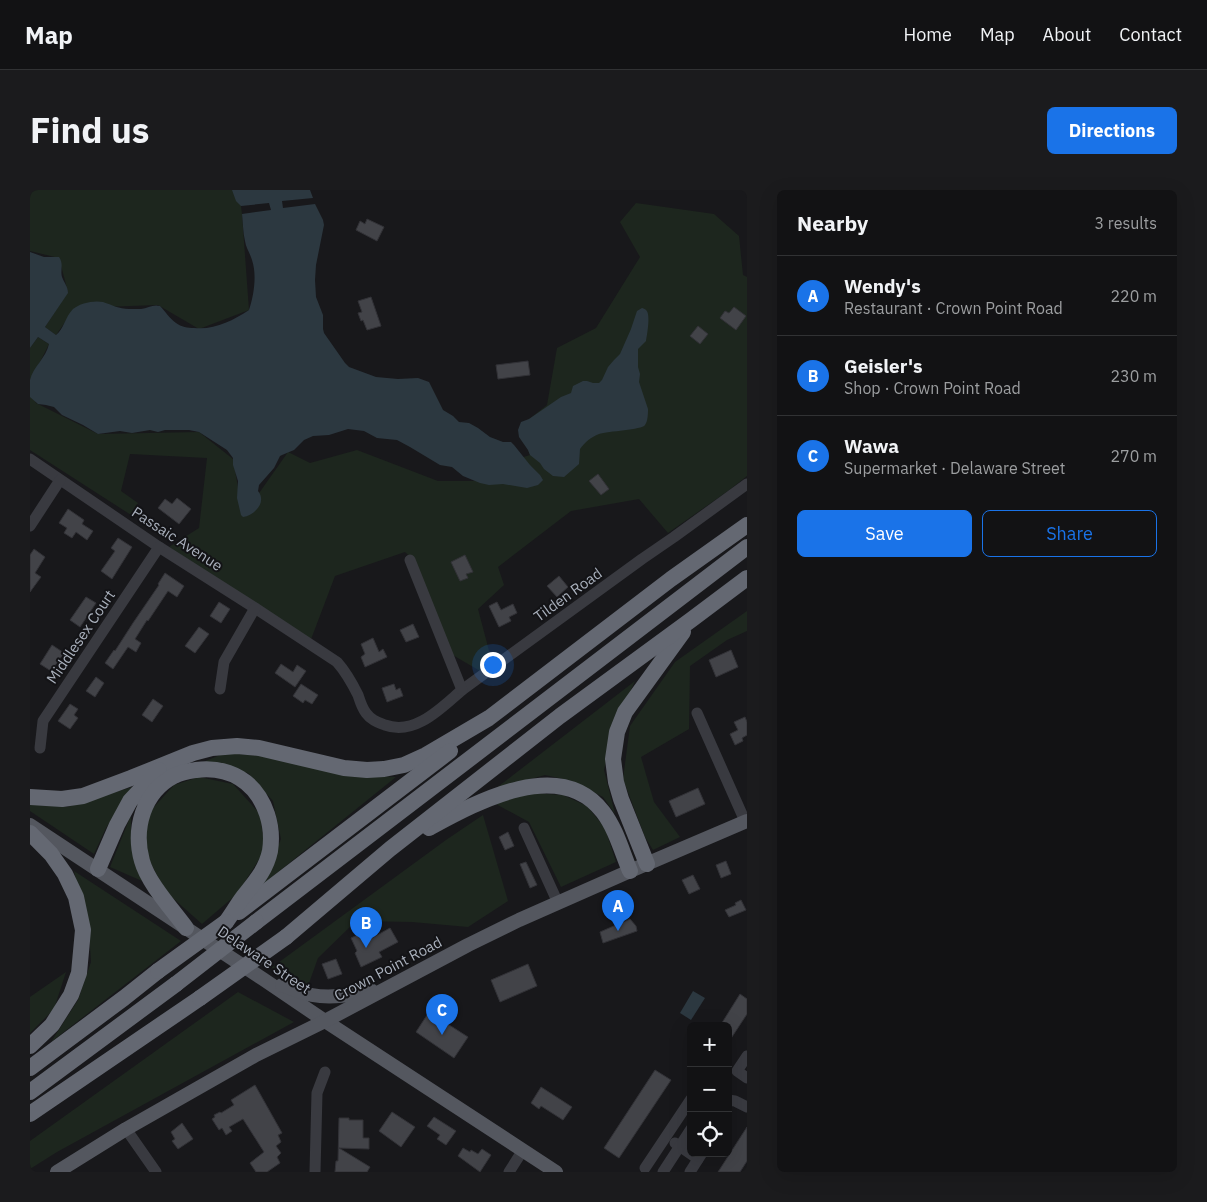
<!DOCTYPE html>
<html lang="en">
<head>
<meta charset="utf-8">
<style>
	:root { --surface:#121214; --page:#1b1b1d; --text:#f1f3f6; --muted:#9c9ea0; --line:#313234; --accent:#1a73e8 }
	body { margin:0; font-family:"IBM Plex Sans",sans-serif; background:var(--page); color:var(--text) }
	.controls { position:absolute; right:15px; bottom:15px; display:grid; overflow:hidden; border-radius:8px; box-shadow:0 5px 20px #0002 }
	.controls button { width:45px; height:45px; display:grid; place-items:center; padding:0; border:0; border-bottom:1px solid var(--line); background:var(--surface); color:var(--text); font:25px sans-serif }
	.you { position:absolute; left:462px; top:474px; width:18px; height:18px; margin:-12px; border:4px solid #fff; border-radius:50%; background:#1a73e8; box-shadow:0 0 0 8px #1a73e833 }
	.badge { display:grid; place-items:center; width:32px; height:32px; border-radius:50%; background:var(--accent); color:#fff; font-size:16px; font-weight:700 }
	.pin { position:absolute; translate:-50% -41px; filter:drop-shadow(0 1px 2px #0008) }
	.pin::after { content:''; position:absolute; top:26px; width:18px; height:15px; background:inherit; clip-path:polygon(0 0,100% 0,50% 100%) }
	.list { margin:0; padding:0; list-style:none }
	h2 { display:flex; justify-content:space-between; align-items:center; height:65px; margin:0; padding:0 20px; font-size:21px }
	h2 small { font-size:16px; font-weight:400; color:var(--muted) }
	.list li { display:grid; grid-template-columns:32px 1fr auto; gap:15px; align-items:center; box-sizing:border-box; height:80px; padding:0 20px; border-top:1px solid var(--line) }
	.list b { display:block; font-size:19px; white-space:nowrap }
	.list p { margin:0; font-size:16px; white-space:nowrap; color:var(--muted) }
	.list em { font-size:16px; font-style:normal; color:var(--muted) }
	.actions { display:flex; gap:10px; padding:15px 20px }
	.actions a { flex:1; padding:11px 0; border:1px solid var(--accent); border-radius:8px; text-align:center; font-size:18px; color:var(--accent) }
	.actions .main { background:var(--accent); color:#fff }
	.icon { flex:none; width:28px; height:28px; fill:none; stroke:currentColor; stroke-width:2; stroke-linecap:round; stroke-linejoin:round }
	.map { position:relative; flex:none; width:717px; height:982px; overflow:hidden; border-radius:8px }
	header { display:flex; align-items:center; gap:30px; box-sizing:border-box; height:70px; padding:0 25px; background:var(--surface); border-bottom:1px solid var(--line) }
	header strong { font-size:24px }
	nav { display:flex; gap:28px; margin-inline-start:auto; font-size:18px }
	.intro { display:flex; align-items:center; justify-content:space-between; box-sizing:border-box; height:120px; padding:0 30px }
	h1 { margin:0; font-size:35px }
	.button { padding:12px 22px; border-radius:8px; background:var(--accent); color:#fff; font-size:18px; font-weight:700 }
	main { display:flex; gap:30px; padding:0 30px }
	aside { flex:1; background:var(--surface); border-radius:8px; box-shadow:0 5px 20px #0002 }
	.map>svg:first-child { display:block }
	.green { fill:#1d261e }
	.water { fill:#2c3840 }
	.building { fill:#424348; stroke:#323237 }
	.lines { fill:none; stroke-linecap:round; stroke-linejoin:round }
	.minor { stroke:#393a40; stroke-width:11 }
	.major { stroke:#54575f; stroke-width:14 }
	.highway { stroke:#646872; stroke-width:16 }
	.highway-bridge { stroke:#646872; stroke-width:16 }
	.labels { text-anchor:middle; stroke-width:4; stroke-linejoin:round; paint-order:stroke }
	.street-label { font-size:15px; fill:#a9b0bc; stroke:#131316 }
</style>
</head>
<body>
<header>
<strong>Map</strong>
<nav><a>Home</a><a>Map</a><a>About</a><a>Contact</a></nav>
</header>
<div class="intro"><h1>Find us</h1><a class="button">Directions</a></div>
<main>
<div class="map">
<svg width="717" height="982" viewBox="0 0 717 982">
	<rect width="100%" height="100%" fill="#18181b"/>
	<g class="green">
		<path d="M0 0H204L211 16 212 24 219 120 169 139 128 115 45 118 26 145 15 137 38 102 29 68 0 61Z"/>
		<path d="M606 13 684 24 709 46 713 85 717 87V286L698 301 638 343 609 309 541 321 468 377 474 395 448 419 462 472 450 481 421 464 386 372 375 362 305 386 280 452 139 357 169 338 177 268 100 264 91 301 108 313 101 325 0 260V199L6 213 68 244 169 242 203 269 213 326 258 262 280 273 327 260 408 291H511L487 269 500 265 489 237 517 215 527 158 566 138 610 67 590 32Z"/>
		<path d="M8 147 19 154 0 192V158Z"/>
		<path d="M717 421V441L697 450 660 476 659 539 611 567 624 612 650 647 623 660 615 647 593 589 600 536 645 472Z"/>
		<path d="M605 491 584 538 574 580 585 624 573 607 542 591 515 585 465 599Z"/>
		<path d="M195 563 246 567 317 584 366 587 232 695 251 649 243 611 218 583 173 572Z"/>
		<path d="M169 587 203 594 230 624 235 660 207 704 172 734 136 702 117 666 114 628 144 595Z"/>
		<path d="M102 597 76 638 64 664 0 621V614L37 617Z"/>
		<path d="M502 603 533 605 557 616 575 638 586 672 531 697 499 632 464 613Z"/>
		<path d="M101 625V647L112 691 80 677Z"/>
		<path d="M453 625 478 711 438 737 382 732 326 731 288 768 278 796 241 778 416 650Z"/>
		<path d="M44 681 151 751 21 852 48 810 61 772 59 741Z"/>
		<path d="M36 782 24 819 0 843V807Z"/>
		<path d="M208 802 264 832 27 962 0 979V951Z"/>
	</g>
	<g class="water">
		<path d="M202 0H280L283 8 252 11 253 18 285 14 293 30 294 35 286 75 285 90 286 107 293 125V139L294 143 315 173 319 177 346 187 368 189 388 188 399 192 413 220 423 226 429 232 439 233 448 238 460 247 473 252H481L484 255 500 275 510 285 513 290 508 295 497 298 473 294 459 295 450 293 433 286 422 277 410 275 380 257 367 250 347 248 334 241 318 239 299 245 283 246 274 250 264 260 252 265 250 266 244 278 229 295 228 301C237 312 225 325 213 327L211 325 207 308 208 291 203 275V268L197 260 169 242 159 240H135L128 242 120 240 102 243 90 241 68 244 53 235 32 225 24 217 16 215 8 214 0 207C0 202 0 195 0 190 3 177 16 168 19 154L8 147 0 158V62L14 67H29C34 74 30 80 32 87 34 93 38 96 38 103L15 137 26 145C34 139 35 127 43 119 50 113 64 110 73 112 82 115 89 119 99 119 103 119 107 119 111 119 118 118 123 114 130 116 135 121 140 129 146 133 151 137 158 138 164 138 185 140 202 131 219 120 224 105 227 85 222 70 220 63 216 58 215 51 213 43 213 33 212 24L241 20 239 13 211 16 206 11Z"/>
		<path d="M612 118C613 118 615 119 616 120 621 124 617 145 616 151L608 159V177L610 184 609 192 618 219C618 223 618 231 615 235 612 240 578 241 569 244 561 247 555 252 550 259L549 274 534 287 523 286 514 279 510 273 500 265 498 260 489 247 488 240 491 232 499 229 531 207 541 203 543 196 553 191H557L563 193H569L572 190 578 177 584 170 590 164 601 139 607 121Z"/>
		<path d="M663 801 675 808 661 830 650 823Z"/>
	</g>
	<g class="building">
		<path d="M337 29 354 37 347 51 326 40 330 31 335 34Z"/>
		<path d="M341 107 351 136 337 140 333 130 331 131 328 123 332 122 328 111Z"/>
		<path d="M704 117 716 126 706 140 690 128 695 121 699 123Z"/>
		<path d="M668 136 678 144 670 154 660 146Z"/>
		<path d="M498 171 500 185 468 189 466 175Z"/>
		<path d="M568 284 579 299 571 305 559 291Z"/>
		<path d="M147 308 161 319 149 334 128 318 135 309 142 314Z"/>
		<path d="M38 319 54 330 52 334 63 341 57 350 46 342 42 348 34 343 37 338 29 333Z"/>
		<path d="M88 348 102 357 82 389 71 381 85 361 81 358Z"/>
		<path d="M4 359 15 367 5 383 11 387 0 402V365Z"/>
		<path d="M435 365 443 382 436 384 438 388 430 391 421 372Z"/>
		<path d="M135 383 154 396 147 407 138 401 118 431 117 430 105 449 111 453 106 462 98 457 83 479 75 473 84 460 85 461 103 433 129 395 128 394Z"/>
		<path d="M529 386 538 397 527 407 517 396Z"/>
		<path d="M56 407 66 413 50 437 40 430Z"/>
		<path d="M189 412 200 419 191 433 180 426Z"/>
		<path d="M467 412 471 420 483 414 487 423 479 427 481 431 469 437 459 416Z"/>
		<path d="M383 434 389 447 376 452 370 440Z"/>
		<path d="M169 437 179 444 165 463 155 456Z"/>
		<path d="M343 448 349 462 353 459 357 467 335 477 331 467 335 464 331 454Z"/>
		<path d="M22 455 34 463 21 481 10 474Z"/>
		<path d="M701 460 708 477 686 487 679 470Z"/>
		<path d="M251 474 263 482 267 475 276 481 265 497 245 483Z"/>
		<path d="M66 487 74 493 65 507 56 501Z"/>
		<path d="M271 494 288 505 282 514 275 510 273 513 263 506Z"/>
		<path d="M364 494 366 500 370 498 373 506 357 512 352 498Z"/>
		<path d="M123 509 133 516 122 532 112 525Z"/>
		<path d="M40 514 48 519 44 525 48 528 40 539 28 531Z"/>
		<path d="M715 527 717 532V545L712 548 713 551 705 555 700 544 708 540 704 532Z"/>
		<path d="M668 598 675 614 646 627 639 611Z"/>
		<path d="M478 642 484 656 475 660 469 647Z"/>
		<path d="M696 671 701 684 691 688 686 675Z"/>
		<path d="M496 672 507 695 500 698 490 674Z"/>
		<path d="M663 685 670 699 659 704 652 690Z"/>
		<path d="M711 710 716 720 699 727 695 720 706 715 705 713Z"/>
		<path d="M600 729 606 736 607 741 573 753 570 742Z"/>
		<path d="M360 738 368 752 349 762 352 767 331 777 325 763 327 761 321 748 336 741 340 749Z"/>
		<path d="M306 769 312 784 298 789 292 774Z"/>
		<path d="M498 774 507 796 470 812 461 790Z"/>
		<path d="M710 804 717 809V824L698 853V836H690Z"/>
		<path d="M399 822 438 847 424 868 386 842Z"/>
		<path d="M625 880 641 890 589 968 574 958Z"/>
		<path d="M225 895 252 943 248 945 251 952 246 956 251 963 247 967 250 973 237 982H226L220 973 234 962 213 929 199 937 202 941 196 945 192 938 189 940 182 929 185 927 184 925 190 922 191 923 204 915 201 910Z"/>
		<path d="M511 897 542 917 533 930 511 916 509 919 501 913Z"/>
		<path d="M362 922 385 937 371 957 349 941Z"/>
		<path d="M404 927 426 941 416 955 407 949 410 945 397 936Z"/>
		<path d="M309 928H319V930H333V948H339V959L309 958 340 977 337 982H305L306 971H308Z"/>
		<path d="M152 933 163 949 148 959 142 951 145 949 141 942Z"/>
		<path d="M717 937V971L710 982H688Z"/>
		<path d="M433 958 440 962 441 960 448 964 452 959 461 965 450 982 428 966Z"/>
	</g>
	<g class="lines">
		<g class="minor">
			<path d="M0 269 129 357 225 418 307 472C316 482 322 493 328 505 330 511 332 518 336 523 341 530 347 532 355 535 385 546 411 518 432 500L612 369 644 347 717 294"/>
			<path d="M0 336 30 290"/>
			<path d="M380 370 432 500"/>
			<path d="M190 499 194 472 225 418"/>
			<path d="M667 523 715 631"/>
			<path d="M10 558 13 531 129 357"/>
			<path d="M494 638 528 713"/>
			<path d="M717 866 707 881 717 888"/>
			<path d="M698 910 705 911 717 917"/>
			<path d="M96 939 126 982"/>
			<path d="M645 953 668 969"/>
			<path d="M615 978 661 909"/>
			<path d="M285 982 287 903 295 882"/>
			<path d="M479 982 493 960"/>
			<path d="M633 982 661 939"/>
			<path d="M660 982 672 963"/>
		</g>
		<g class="major">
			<path d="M0 635 233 789 295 831 526 982"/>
			<path d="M252 795C262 799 272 803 282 805 302 809 322 805 341 800"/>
			<path d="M27 982 96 939 226 865 295 831 438 755 489 730 600 681 717 631"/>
		</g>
		<g class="highway">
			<path d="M0 607 32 609 53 606 101 588 163 563 182 558 207 556 229 558 314 578 337 580 354 579 374 575 396 565 459 528 641 389 717 335"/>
			<path d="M399 638C447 612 530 566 573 622 586 639 592 662 600 681"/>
			<path d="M0 643 21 664 35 684 46 707 53 740 49 783 41 805 22 835 0 856"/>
			<path d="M617 674 591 609 586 592 583 569 587 542 595 522 653 442"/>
			<path d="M68 679 87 635 100 611 129 580"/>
			<path d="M209 722 420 561"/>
			<path d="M226 732 717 357"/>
			<path d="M156 738C142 719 118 693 112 671 103 639 113 602 144 586 151 582 159 581 166 580 199 576 226 591 237 624 241 636 242 648 240 661 236 680 225 692 213 707 207 715 202 724 196 732"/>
			<path d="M256 747 360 659 530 526 661 430 717 388"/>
			<path d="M0 878 94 808 128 781"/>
			<path d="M0 902 146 794"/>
			<path d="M0 924 170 808"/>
		</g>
		<g class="highway-bridge">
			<path d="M128 781 196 732"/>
			<path d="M146 794 226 732"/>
			<path d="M170 808 256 747"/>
		</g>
	</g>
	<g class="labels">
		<g class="street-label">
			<text transform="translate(147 349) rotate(33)" y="5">Passaic Avenue</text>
			<text transform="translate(538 405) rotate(-36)" y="5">Tilden Road</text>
			<text transform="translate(51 447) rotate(-56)" y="5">Middlesex Court</text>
			<text transform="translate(234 770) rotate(34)" y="5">Delaware Street</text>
			<text transform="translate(358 779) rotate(-28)" y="5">Crown Point Road</text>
		</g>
	</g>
</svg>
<div class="controls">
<button>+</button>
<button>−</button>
<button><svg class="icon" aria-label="locate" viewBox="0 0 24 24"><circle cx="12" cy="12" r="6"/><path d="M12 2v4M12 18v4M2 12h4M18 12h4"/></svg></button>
</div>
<div class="you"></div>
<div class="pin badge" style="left:588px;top:741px">A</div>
<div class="pin badge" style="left:336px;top:758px">B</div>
<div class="pin badge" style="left:412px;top:845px">C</div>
</div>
<aside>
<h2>Nearby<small>3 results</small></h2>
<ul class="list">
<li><span class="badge">A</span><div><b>Wendy's</b><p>Restaurant · Crown Point Road</p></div><em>220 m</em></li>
<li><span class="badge">B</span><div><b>Geisler's</b><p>Shop · Crown Point Road</p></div><em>230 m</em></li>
<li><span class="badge">C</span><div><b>Wawa</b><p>Supermarket · Delaware Street</p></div><em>270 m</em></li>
</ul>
<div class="actions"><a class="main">Save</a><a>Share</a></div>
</aside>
</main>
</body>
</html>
